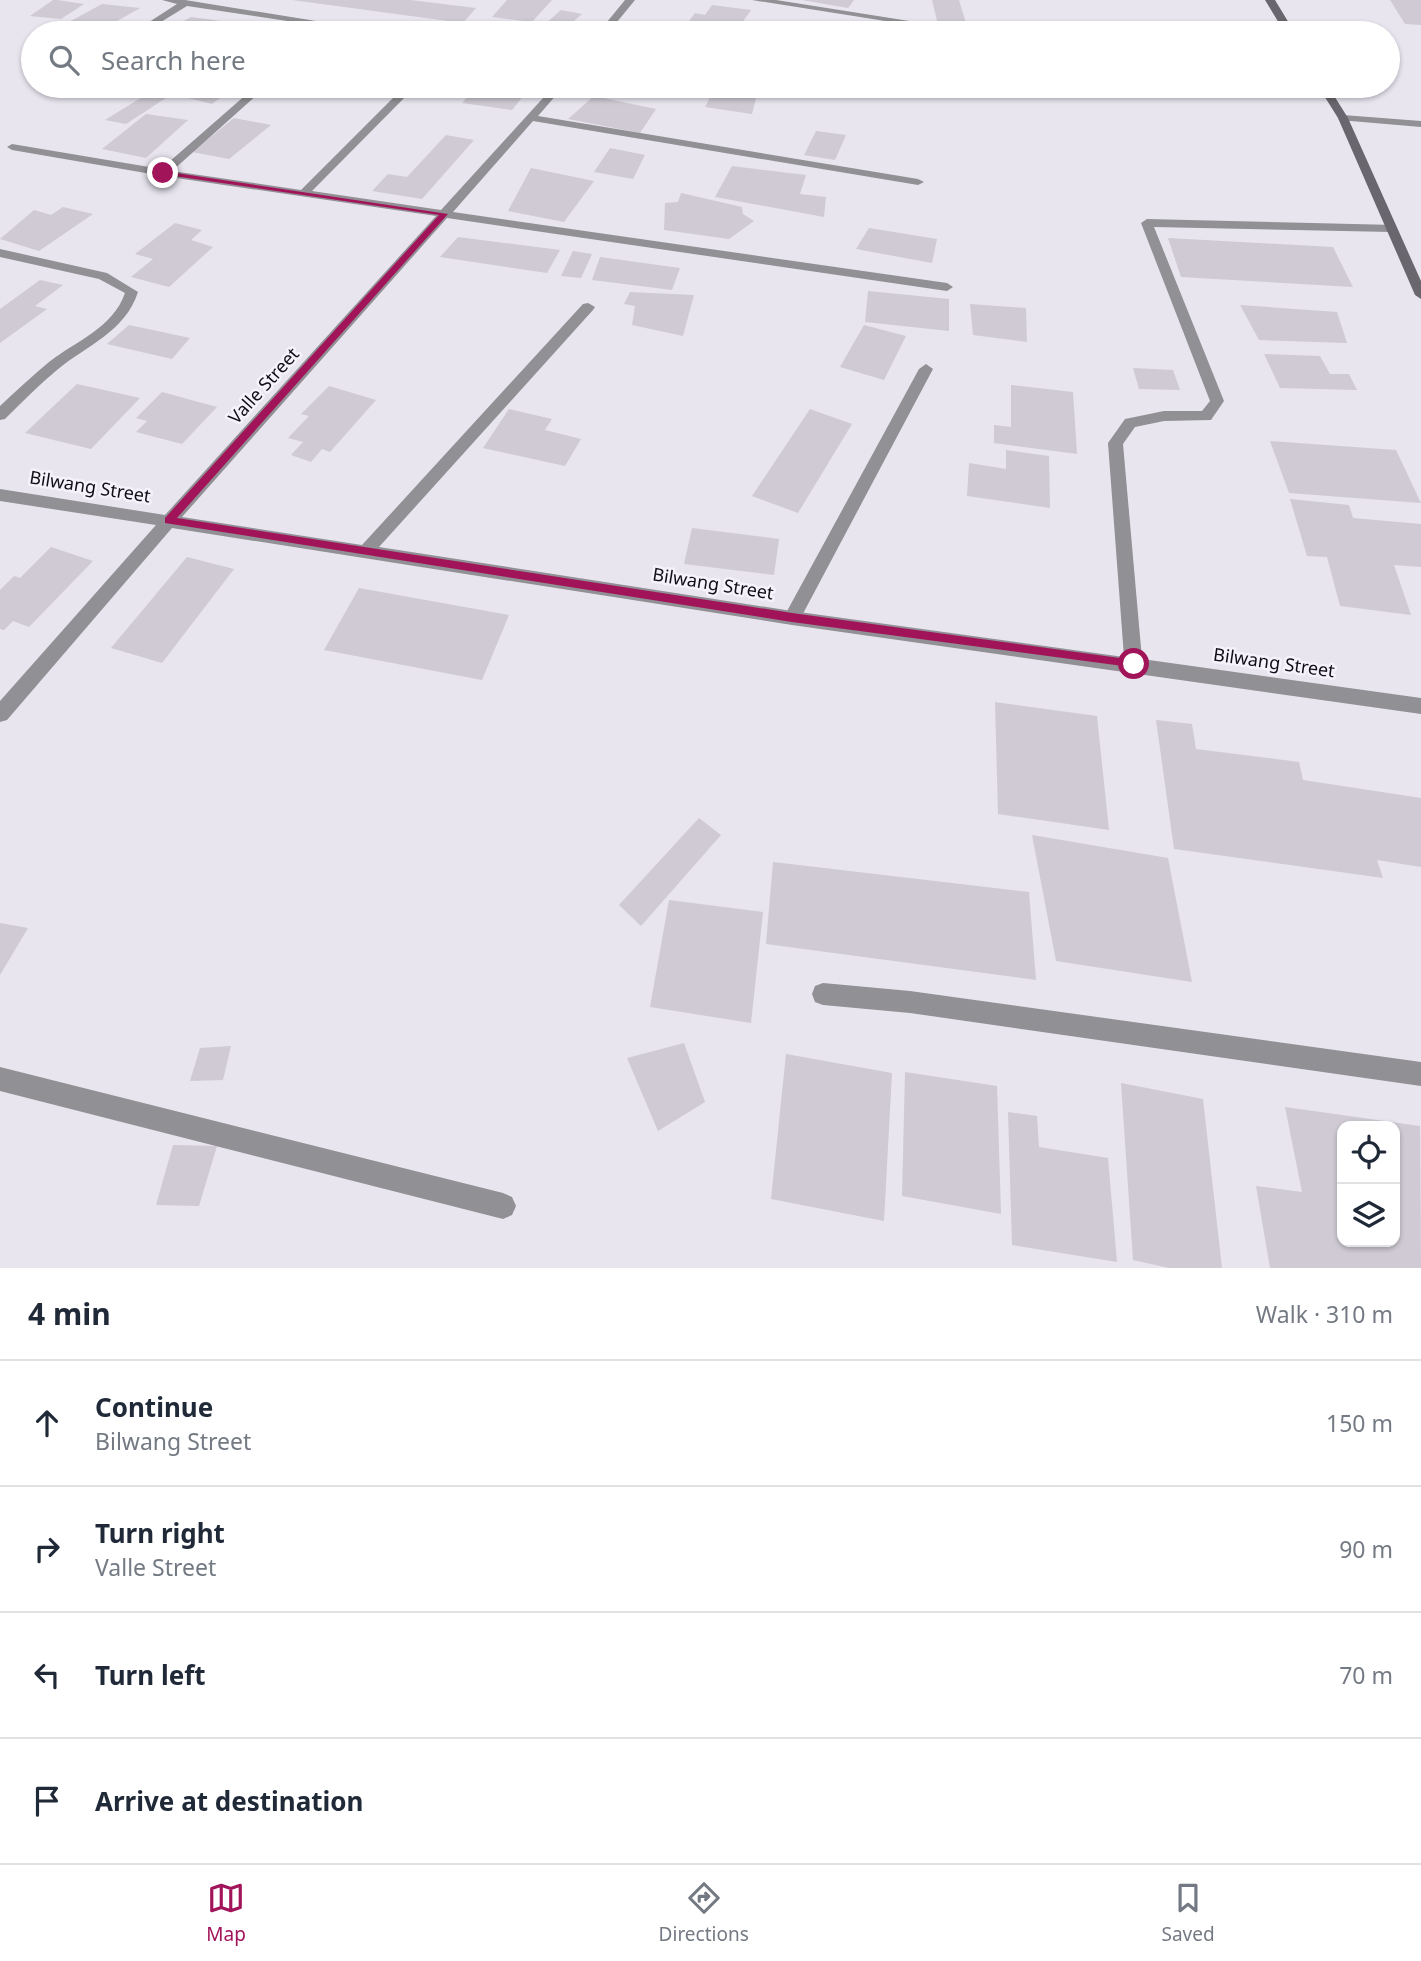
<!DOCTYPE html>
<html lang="en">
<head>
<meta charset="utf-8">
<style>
	:root { --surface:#fff; --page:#f2f2f3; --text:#1f2937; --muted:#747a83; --line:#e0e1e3; --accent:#a2145a }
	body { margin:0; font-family:"Noto Sans",sans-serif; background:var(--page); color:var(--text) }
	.controls { position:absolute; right:21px; bottom:21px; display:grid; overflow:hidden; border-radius:14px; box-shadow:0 2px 5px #0004 }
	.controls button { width:63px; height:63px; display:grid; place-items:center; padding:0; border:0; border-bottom:2px solid var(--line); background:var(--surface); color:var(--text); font:35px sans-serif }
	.stop { position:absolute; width:21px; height:21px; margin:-16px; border:5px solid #a2145a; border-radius:50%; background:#fff }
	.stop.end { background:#a2145a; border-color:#fff; box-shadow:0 2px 7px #0008 }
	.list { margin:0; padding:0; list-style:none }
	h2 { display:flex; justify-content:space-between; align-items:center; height:91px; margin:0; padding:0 28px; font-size:30px }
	h2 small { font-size:23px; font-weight:400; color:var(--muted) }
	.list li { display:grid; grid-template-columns:46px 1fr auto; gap:21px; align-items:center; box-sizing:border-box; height:126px; padding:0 28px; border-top:2px solid var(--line) }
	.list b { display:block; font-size:26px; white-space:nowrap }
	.list p { margin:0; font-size:23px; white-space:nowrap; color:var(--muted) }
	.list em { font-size:23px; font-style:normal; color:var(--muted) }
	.icon { flex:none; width:38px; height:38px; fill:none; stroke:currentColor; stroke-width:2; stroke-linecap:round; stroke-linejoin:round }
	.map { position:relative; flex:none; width:1421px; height:1268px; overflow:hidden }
	.search { position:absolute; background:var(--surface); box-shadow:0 2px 5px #0004; left:21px; right:21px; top:21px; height:77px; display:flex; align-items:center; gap:18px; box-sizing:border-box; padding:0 24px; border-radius:38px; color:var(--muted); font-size:26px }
	.sheet { height:595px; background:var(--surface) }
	nav { display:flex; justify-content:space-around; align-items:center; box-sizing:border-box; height:98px; border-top:2px solid var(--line); background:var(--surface); font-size:19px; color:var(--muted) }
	nav a { display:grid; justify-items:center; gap:4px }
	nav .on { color:var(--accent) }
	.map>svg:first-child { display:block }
	.building { fill:#cfcad3; fill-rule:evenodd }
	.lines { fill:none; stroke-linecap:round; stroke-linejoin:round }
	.service { fill:#919094; fill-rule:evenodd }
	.minor { fill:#919094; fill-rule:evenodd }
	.secondary { fill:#69676d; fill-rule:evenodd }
	.route { fill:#a2145a }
	.labels { text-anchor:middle; stroke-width:5; stroke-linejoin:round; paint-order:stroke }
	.street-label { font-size:18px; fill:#100f13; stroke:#f5f2fc }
</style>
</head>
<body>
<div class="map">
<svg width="1421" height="1268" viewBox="0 0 1421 1268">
	<rect width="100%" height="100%" fill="#e8e5ef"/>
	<g class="building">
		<path d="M53 0H57L84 4 61 19 30 16Z"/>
		<path d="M292 0H410L476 8 463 23Z"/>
		<path d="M507 0H552L532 22 492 17Z"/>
		<path d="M802 0H854L848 8Z"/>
		<path d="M932 0H959L969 33H940Z"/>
		<path d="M1390 0H1421V25L1405 24Z"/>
		<path d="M102 4 140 8 105 28 69 22Z"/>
		<path d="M712 5 751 10 742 23 767 26 762 33H750L686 25 695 13 705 15Z"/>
		<path d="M561 10 582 14 566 28 545 24Z"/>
		<path d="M191 17 221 21 203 33H149L156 29 168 30Z"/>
		<path d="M882 20 902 24 900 33H844L850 21 875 24Z"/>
		<path d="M640 21 663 25 655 33H628Z"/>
		<path d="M184 86H236L212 104 172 94Z"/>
		<path d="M477 86H531L512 110 462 103Z"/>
		<path d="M716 86 759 87 752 114 705 107Z"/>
		<path d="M152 91 172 94 126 124 105 120Z"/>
		<path d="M594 96 656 109 640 133 568 119Z"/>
		<path d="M146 114 188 120 146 158 102 149Z"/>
		<path d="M234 118 271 125 229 159 192 152Z"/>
		<path d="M816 131 846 135 835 160 804 155Z"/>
		<path d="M446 135 474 140 422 199 372 191 388 174 407 177Z"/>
		<path d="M610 148 645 155 633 179 594 172Z"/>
		<path d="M732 166 806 175 800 194 826 197 824 217 715 197Z"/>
		<path d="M531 168 594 181 564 222 508 211Z"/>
		<path d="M681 193 742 207 743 214 754 221 729 239 664 230 665 203 678 202Z"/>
		<path d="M63 207 93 214 39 251 0 239 34 210 51 215Z"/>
		<path d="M175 223 202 230 191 240 213 247 169 287 131 277 153 259 135 254Z"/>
		<path d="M869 228 937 239 932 263 856 249Z"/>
		<path d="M458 237 560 250 547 273 440 257Z"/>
		<path d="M1168 238 1333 247 1353 287 1181 277Z"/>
		<path d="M573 251 592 254 581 278 561 276Z"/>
		<path d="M600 257 680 268 672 290 592 280Z"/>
		<path d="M40 280 63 285 35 306 47 309 0 343V309Z"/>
		<path d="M868 291 949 299V331L865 322Z"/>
		<path d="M630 292 694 295 683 336 632 325 635 306 624 304Z"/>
		<path d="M970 304 1026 308 1027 342 973 335Z"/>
		<path d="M1240 305 1337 312 1347 343 1259 340Z"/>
		<path d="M129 325 190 338 172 359 107 344Z"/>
		<path d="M864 325 906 336 884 380 840 367Z"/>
		<path d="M1264 354 1320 356 1330 374H1349L1357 390 1280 388Z"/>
		<path d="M1133 368 1173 370 1180 390 1139 389Z"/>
		<path d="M77 384 140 398 91 449 25 433Z"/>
		<path d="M1011 385 1073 392 1077 454 994 443V425L1011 427Z"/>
		<path d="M329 386 376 400 330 452 322 449 311 462 291 455 303 442 288 438 309 416 301 414Z"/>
		<path d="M162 392 217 407 182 444 136 432 147 421 136 418Z"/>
		<path d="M509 409 552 419 545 430 581 439 565 466 483 448Z"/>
		<path d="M810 409 852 424 798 513 752 496Z"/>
		<path d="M1270 441 1396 450 1421 503 1289 493Z"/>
		<path d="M1006 450 1049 456 1050 508 967 496 969 463 1006 469Z"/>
		<path d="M1290 499 1349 505 1353 518 1421 524V567L1394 565 1411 615 1340 606 1327 557 1307 556Z"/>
		<path d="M692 528 779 539 774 575 684 564Z"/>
		<path d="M51 547 93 561 29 627 13 621 4 630 0 629V590L14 576 20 578Z"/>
		<path d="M187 557 234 569 162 663 111 648Z"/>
		<path d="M359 588 509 615 482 680 324 650Z"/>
		<path d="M995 702 1097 716 1109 830 998 814Z"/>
		<path d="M1156 720 1192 724 1196 749 1299 762 1303 780 1421 798V867L1377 860 1383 878 1174 849Z"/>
		<path d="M699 818 721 835 641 926 619 905Z"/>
		<path d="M1032 835 1168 858 1192 982 1056 961Z"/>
		<path d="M773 862 1029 892 1036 980 766 944Z"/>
		<path d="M669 900 763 912 751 1023 650 1007Z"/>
		<path d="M0 923 28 928 0 975Z"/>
		<path d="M684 1043 705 1102 658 1131 627 1058Z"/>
		<path d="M231 1046 223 1080 190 1081 200 1048Z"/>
		<path d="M786 1054 892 1073 884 1221 771 1199Z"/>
		<path d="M905 1072 997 1086 1001 1214 902 1196Z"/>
		<path d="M1121 1083 1203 1099 1222 1268H1169L1133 1260Z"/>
		<path d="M1285 1107 1420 1126 1421 1268H1270L1256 1186 1302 1192ZM1342 1126H1395V1242H1342Z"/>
		<path d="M1008 1112 1037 1116 1039 1147 1108 1158 1117 1262 1012 1245Z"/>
		<path d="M173 1145 217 1146 199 1206 156 1205Z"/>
	</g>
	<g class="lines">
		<path class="service" d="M926 364 933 369 798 623H786L783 618 786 613 919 369Z"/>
		<g class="minor">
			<path d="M162 0H185L390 33H368L187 6 143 33H132L177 4Z"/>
			<path d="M625 0H635L608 33H598Z"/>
			<path d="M752 0H776L922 23 917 26Z"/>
			<path d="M256 86H267L172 171 301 190 405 86H416L312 191 441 210 554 86H564L538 116 918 179 924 182 918 185 533 121 453 212 947 283 953 287 947 291 447 218 182 517 362 545 583 304 588 303 595 307 593 310 379 547 792 611 1124 657 1108 443 1125 419 1164 411H1202L1210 401 1141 223 1147 219 1395 225 1397 228 1391 232 1154 227 1224 401 1211 420 1164 421 1135 427 1123 444 1142 659 1421 698V714L792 625 172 528 7 720 0 722V701L156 525 0 501V489L165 515 436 216 163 176 12 150 7 147 12 144 161 169Z"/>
			<path d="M816 86H841L884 94 879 97 821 89Z"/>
			<path d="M1343 115 1421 121V127L1339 120 1338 118Z"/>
			<path d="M0 249 107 273 138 292C125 332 87 345 57 370 39 385 22 402 5 419L0 420V406C16 391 32 376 49 362 76 341 113 328 125 293L99 279 0 257Z"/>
			<path d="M823 983 910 991 1421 1062V1086L910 1013 823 1005 815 1002 812 994 815 986Z"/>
			<path d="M0 1067 503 1193 512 1197 516 1206 512 1215 503 1219 0 1091Z"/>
		</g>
		<g class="secondary">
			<path d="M1265 0H1275L1295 33H1285Z"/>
			<path d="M1318 86H1328L1348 118 1421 281V299L1415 295 1338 118Z"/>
		</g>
	</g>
	<path class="route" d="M163 171 448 214 177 518 792 613 1134 660 1138 661V668L792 622 165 523V518L439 215 160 174Z"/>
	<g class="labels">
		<g class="street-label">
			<text transform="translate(264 386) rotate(-48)" y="6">Valle Street</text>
			<text transform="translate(90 487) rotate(9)" y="6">Bilwang Street</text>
			<text transform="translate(713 584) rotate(9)" y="6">Bilwang Street</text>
			<text transform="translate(1274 663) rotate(8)" y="6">Bilwang Street</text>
		</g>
	</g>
</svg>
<div class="controls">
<button><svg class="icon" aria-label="locate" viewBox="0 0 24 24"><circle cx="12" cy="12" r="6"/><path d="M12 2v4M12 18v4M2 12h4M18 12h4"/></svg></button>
<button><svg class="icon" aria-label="layers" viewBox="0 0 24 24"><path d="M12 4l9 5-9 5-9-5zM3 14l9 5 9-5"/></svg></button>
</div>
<div class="stop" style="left:1134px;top:664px"></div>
<div class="stop end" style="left:163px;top:173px"></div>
<div class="search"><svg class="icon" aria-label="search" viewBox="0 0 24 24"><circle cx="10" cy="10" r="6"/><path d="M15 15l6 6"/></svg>Search here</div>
</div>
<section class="sheet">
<h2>4 min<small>Walk · 310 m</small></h2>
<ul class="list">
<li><svg class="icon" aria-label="ahead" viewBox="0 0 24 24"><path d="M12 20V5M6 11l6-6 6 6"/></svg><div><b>Continue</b><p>Bilwang Street</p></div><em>150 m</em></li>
<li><svg class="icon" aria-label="right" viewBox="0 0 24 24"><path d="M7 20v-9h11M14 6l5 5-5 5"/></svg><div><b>Turn right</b><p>Valle Street</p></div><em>90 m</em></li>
<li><svg class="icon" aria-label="left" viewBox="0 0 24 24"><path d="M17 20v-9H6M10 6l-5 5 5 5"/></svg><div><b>Turn left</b></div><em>70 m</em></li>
<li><svg class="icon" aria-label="arrive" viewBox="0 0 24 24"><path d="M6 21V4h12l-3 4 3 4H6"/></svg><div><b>Arrive at destination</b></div></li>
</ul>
</section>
<nav>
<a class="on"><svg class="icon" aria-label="map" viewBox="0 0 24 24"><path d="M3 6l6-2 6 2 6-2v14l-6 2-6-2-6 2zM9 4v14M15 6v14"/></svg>Map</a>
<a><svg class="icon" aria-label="directions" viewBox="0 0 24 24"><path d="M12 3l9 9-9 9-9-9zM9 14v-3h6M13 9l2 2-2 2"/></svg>Directions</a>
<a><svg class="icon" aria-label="saved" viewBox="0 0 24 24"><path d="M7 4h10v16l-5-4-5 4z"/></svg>Saved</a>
</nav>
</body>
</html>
